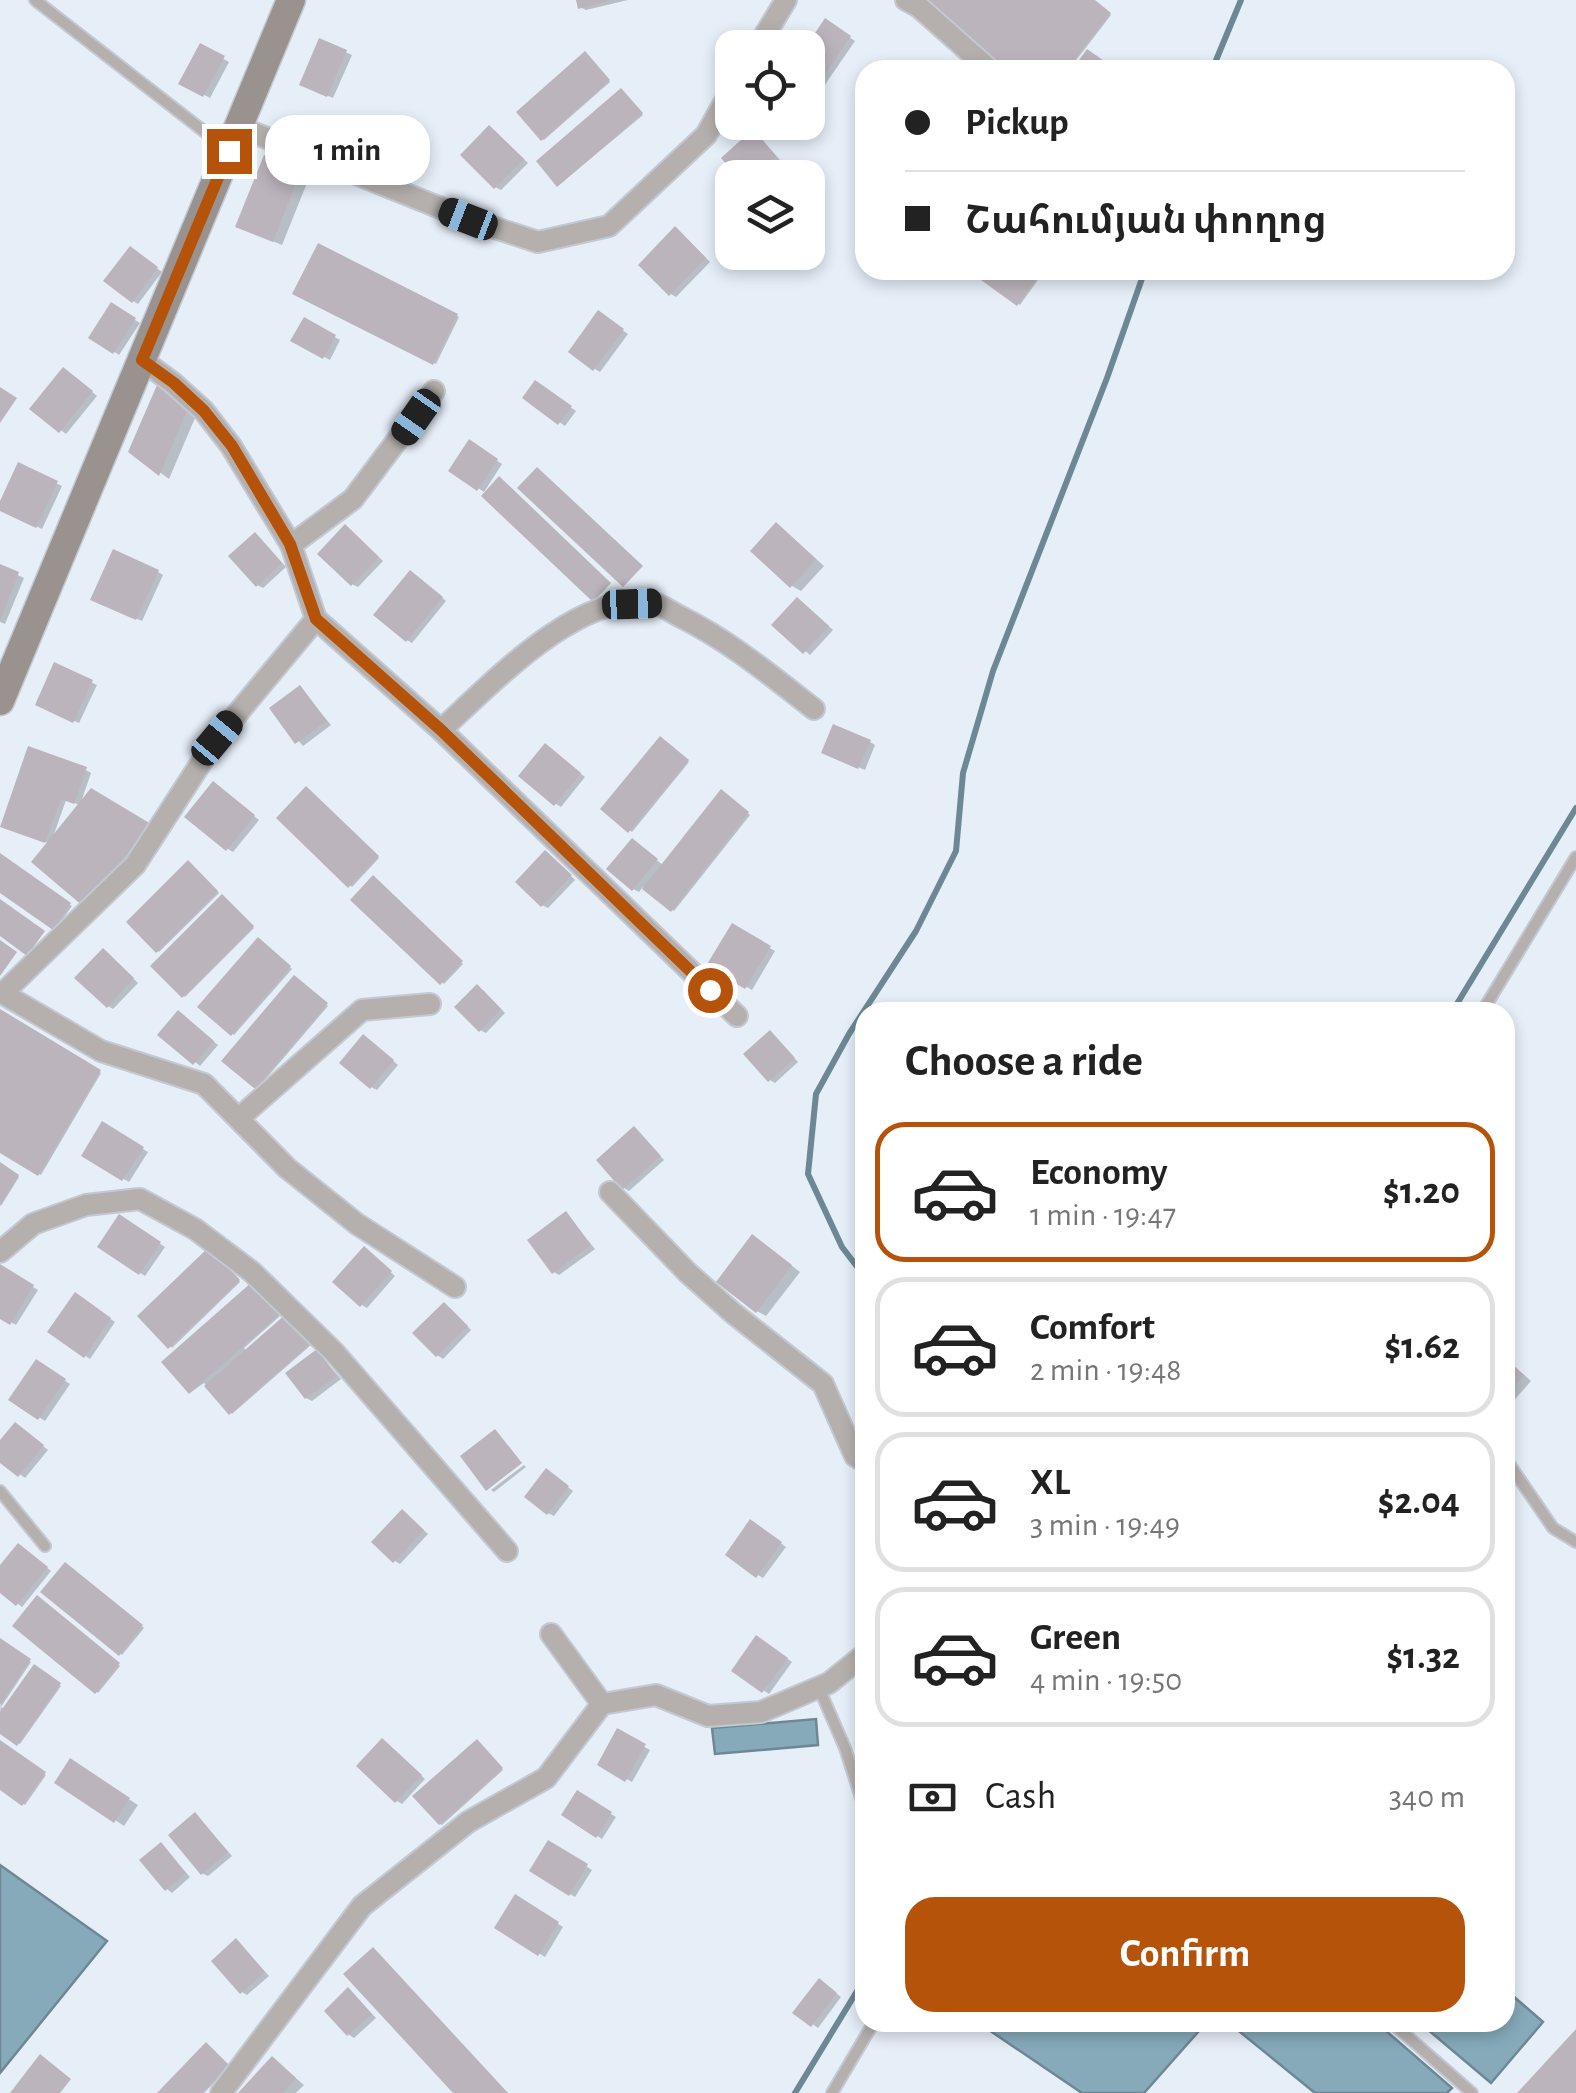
<!DOCTYPE html>
<meta charset="utf-8">
<style>
body{margin:0;font-family:"Alegreya Sans","Noto Sans Armenian",sans-serif;background:#f6f6f6;color:#222;height:100vh;display:flex;flex-direction:column;font-size:38px;white-space:nowrap}
*{box-sizing:border-box;margin:0}
p{font-size:32px;color:#767676}
.icon{flex:none;width:55px;height:55px;fill:none;stroke:currentColor;stroke-width:2;stroke-linecap:round;stroke-linejoin:round}
.map{position:relative;flex:1;overflow:hidden}
.side{position:absolute;left:855px;top:1002px;width:660px;height:1030px;display:flex;flex-direction:column;background:#fff;border-radius:30px;box-shadow:0 5px 15px #0003}
.side>*{flex:none}
.banner{position:absolute;left:855px;top:60px;width:660px;height:220px;border-radius:30px;box-shadow:0 5px 15px #0003;display:grid;align-content:center;height:220px;padding:0 50px;background:#fff}
.tools{position:absolute;left:715px;top:30px;display:grid;gap:20px}
.tools a{display:grid;place-items:center;width:110px;height:110px;border-radius:20px;background:#fff;box-shadow:0 5px 15px #0003;font-size:50px}
.end{position:absolute;width:45px;height:45px;margin:-22px;border:12px solid #b45309;background:#fff;box-shadow:0 0 0 5px #fff}
.from{border-radius:50%}
.bubble{position:absolute;height:70px;border-radius:30px;background:#fff;box-shadow:0 5px 15px #0003;font-size:32px;font-weight:700;line-height:70px;text-align:center}
.car{position:absolute;width:30px;height:60px;margin:-30px -15px;border-radius:12px;box-shadow:0 0 8px 2px #0007;background:linear-gradient(#222 24%,#8ab4d8 0 40%,#222 0 76%,#8ab4d8 0 86%,#222 0)}
.banner b{display:flex;align-items:center;gap:35px;height:95px;font-size:38px}
.banner b+b{border-top:2px solid #e0e0e0}
.banner i{width:25px;height:25px;background:#222}
ul{padding:0;list-style:none}
li{display:flex;align-items:center;gap:30px;height:140px;margin:0 20px 15px;padding:0 30px;border:5px solid #e0e0e0;border-radius:30px}
li div{flex:1}
li b{display:block;font-size:38px}
li em{font-style:normal;font-weight:700}
li.current{border-color:#b45309}
li>.icon{width:90px;height:90px;stroke-width:1.5}
h2{padding:0 50px;font-size:45px;line-height:120px}
.pay{display:flex;align-items:center;gap:25px;height:110px;padding:0 50px;font-size:38px}
.pay p{margin-inline-start:auto}
.cta{display:flex;gap:20px;margin-top:auto;padding:20px 50px}
.cta a{flex:1;height:115px;border-radius:30px;background:#b45309;color:#fff;font-size:40px;font-weight:700;line-height:115px;text-align:center}
.map>svg:first-child{display:block}
.water{fill:#86aaba;stroke:#6d8894;stroke-width:2.5}
.shadow{fill:#0003;fill-rule:evenodd}
.lines{fill:none;stroke-linecap:round;stroke-linejoin:round}
.stream{stroke:#6d8894;stroke-width:6}
.building{fill:#bcb4bc}
.lane-casing{stroke:#c2c9d2;stroke-width:14}
.street-casing{stroke:#c2c9d2;stroke-width:24}
.secondary-casing{stroke:#c2c9d2;stroke-width:31}
.lane{stroke:#b5b0ad;stroke-width:10}
.street{stroke:#b5b0ad;stroke-width:20}
.secondary{stroke:#99928e;stroke-width:28}
.route{stroke:#b45309;stroke-width:12}
</style>
<div class="map">
<svg width="1576" height="2093" viewBox="0 0 1576 2093">
<rect width="100%" height="100%" fill="#e6eef8"/>
<g class="water">
<path d="M816,1719L818,1745L715,1754L712,1728Z"/>
<path d="M0,1865L107,1941L0,2073Z"/>
<path d="M1505,1989L1543,2022L1491,2083L1420,2023L1505,2022Z"/>
<path d="M994,2023V2022L1206,2023L1144,2093H1082L989,2030Z"/>
<path d="M1229,2023H1377L1452,2088L1447,2093H1315Z"/>
</g>
<g class="shadow">
<path d="M578,0H628L586,10L580,7Z"/>
<path d="M1092,0L1111,15L1084,50L1113,70H1075L1087,53L1084,50L1068,70H1010Z"/>
<path d="M826,22L855,41L822,89L808,80V48Z"/>
<path d="M320,41L352,55L333,98L307,87Z"/>
<path d="M201,46L229,62L210,98L182,83Z"/>
<path d="M587,55L610,82L544,140L542,139Z"/>
<path d="M623,92L643,115L559,185Z"/>
<path d="M495,131L528,163L501,190L495,187Z"/>
<path d="M759,136L780,160L759,178H741Z"/>
<path d="M266,159L309,178L282,245L248,231Z"/>
<path d="M681,233L710,262L676,297L671,294Z"/>
<path d="M319,246L459,317L436,364L296,293Z"/>
<path d="M136,252L162,272L138,304L133,301Z"/>
<path d="M971,270H1045L1020,305Z"/>
<path d="M112,306L140,323L119,355L92,337Z"/>
<path d="M604,317L628,334L600,372L595,369Z"/>
<path d="M305,320L340,340L330,360L294,340Z"/>
<path d="M69,373L97,396L66,434L33,409Z"/>
<path d="M541,386L576,411L565,426L525,398Z"/>
<path d="M166,394L195,418L169,479L131,451Z"/>
<path d="M470,443L502,464L484,492L451,470Z"/>
<path d="M19,466L62,486L42,529L0,509Z"/>
<path d="M351,531L383,561L358,587L352,584Z"/>
<path d="M785,531L824,566L801,591L792,586Z"/>
<path d="M260,538L286,567L263,588L257,585Z"/>
<path d="M0,567L24,578L5,624L0,622Z"/>
<path d="M158,572L163,575L142,621L99,602Z"/>
<path d="M416,576L446,601L412,643L407,640Z"/>
<path d="M803,603L833,630L810,655L775,625Z"/>
<path d="M55,665L97,685L79,723L43,707Z"/>
<path d="M300,688L331,725L303,746L272,709Z"/>
<path d="M660,739L689,762L632,832L603,808Z"/>
<path d="M870,742L875,745L865,770L830,755Z"/>
<path d="M551,750L585,777L561,807L556,804Z"/>
<path d="M86,770L91,773L80,805L151,827L87,906L49,843L8,829ZM66,800L80,805L53,837Z"/>
<path d="M219,787L259,820L233,852L228,849Z"/>
<path d="M307,789L379,858L352,887L279,818Z"/>
<path d="M722,793L750,815L674,911L643,887L639,892L633,889L637,844L664,866Z"/>
<path d="M0,855L72,906L56,929L0,890Z"/>
<path d="M551,856L575,880L548,908L542,905Z"/>
<path d="M191,865L219,893L159,952L157,951Z"/>
<path d="M373,879L463,964L444,984L354,900Z"/>
<path d="M223,897L254,928L185,997L154,966Z"/>
<path d="M732,926L775,951L752,990L709,965Z"/>
<path d="M258,940L292,969L234,1035L201,1006Z"/>
<path d="M108,954L138,983L113,1009L108,1006Z"/>
<path d="M294,978L328,1006L258,1088L225,1060Z"/>
<path d="M483,990L505,1013L486,1033L480,1030Z"/>
<path d="M0,1012L101,1073L41,1175L0,1150Z"/>
<path d="M183,1016L218,1045L200,1066L161,1034Z"/>
<path d="M775,1037L798,1062L775,1083L770,1080Z"/>
<path d="M369,1040L398,1065L377,1090L371,1087Z"/>
<path d="M103,1125L148,1152L129,1182L84,1155Z"/>
<path d="M634,1129L664,1160L629,1191L624,1188Z"/>
<path d="M0,1165L19,1177L1,1206L0,1205Z"/>
<path d="M566,1214L595,1249L559,1275L554,1272Z"/>
<path d="M120,1217L165,1247L145,1276L101,1247Z"/>
<path d="M762,1243L800,1272L766,1316L757,1311Z"/>
<path d="M211,1251L240,1282L172,1348L140,1316Z"/>
<path d="M369,1253L395,1276L367,1308L362,1305Z"/>
<path d="M1,1268L38,1290L16,1325L0,1316Z"/>
<path d="M254,1286L280,1316L244,1348L247,1351L288,1318L311,1345L232,1414L204,1383L191,1392Z"/>
<path d="M75,1295L115,1322L90,1359L50,1332Z"/>
<path d="M450,1308L471,1330L443,1359L437,1355Z"/>
<path d="M317,1352L341,1379L312,1401L306,1398Z"/>
<path d="M1505,1358L1531,1381L1509,1406L1505,1404Z"/>
<path d="M36,1362L70,1384L45,1421L12,1400Z"/>
<path d="M21,1428L48,1450L25,1478L0,1460V1444Z"/>
<path d="M524,1465L526,1467L494,1492L491,1490Z"/>
<path d="M552,1475L573,1491L554,1516L548,1513Z"/>
<path d="M408,1516L428,1534L400,1564L395,1561Z"/>
<path d="M756,1525L786,1547L763,1578L758,1575Z"/>
<path d="M24,1549L51,1571L22,1607L0,1589V1569Z"/>
<path d="M65,1565L144,1628L122,1655L43,1592Z"/>
<path d="M38,1598L120,1666L98,1693L15,1626Z"/>
<path d="M762,1641L792,1662L769,1694L734,1670Z"/>
<path d="M2,1642L31,1662L1,1707L5,1710L35,1667L61,1686L20,1744L0,1730Z"/>
<path d="M618,1732L650,1750L632,1782L600,1764Z"/>
<path d="M0,1743L46,1775L25,1805L0,1787Z"/>
<path d="M479,1743L503,1770L442,1825L440,1824Z"/>
<path d="M388,1744L425,1779L402,1804L397,1801Z"/>
<path d="M71,1762L138,1805L124,1826L115,1820Z"/>
<path d="M578,1794L616,1817L602,1839L565,1815Z"/>
<path d="M196,1815L232,1856L208,1876L202,1873Z"/>
<path d="M549,1843L592,1870L575,1897L532,1871Z"/>
<path d="M161,1845L190,1877L172,1893L167,1889Z"/>
<path d="M516,1897L563,1927L545,1957L497,1927Z"/>
<path d="M237,1941L269,1976L247,1995L242,1992Z"/>
<path d="M825,1985L841,1997L818,2028L796,2012Z"/>
<path d="M349,1990L376,2018L354,2038L348,2034Z"/>
<path d="M206,2045L229,2067L204,2093H160Z"/>
<path d="M273,2059L304,2085L296,2093H241Z"/>
</g>
<g class="lines">
<g class="stream">
<path d="M1212,70L1241,0"/>
<path d="M1452,1012L1576,808"/>
<path d="M865,1277L842,1247L808,1174L816,1094L849,1034L916,931L956,851L963,773L993,671L1107,378L1145,270"/>
<path d="M795,2093L865,1978"/>
</g>
</g>
<g class="building">
<path d="M576,0H608V1L578,9Z"/>
<path d="M917,0H1095L1111,13L1066,70H1006Z"/>
<path d="M825,18L851,36L815,89L808,83V48H805Z"/>
<path d="M319,38L347,50L327,97L299,85Z"/>
<path d="M200,43L225,56L203,97L178,84Z"/>
<path d="M1087,49L1117,70H1072Z"/>
<path d="M585,51L610,80L541,141L516,112Z"/>
<path d="M621,88L643,113L557,187L536,161Z"/>
<path d="M489,125L524,159L494,189L460,155Z"/>
<path d="M753,129L776,156L751,178H738L721,158Z"/>
<path d="M264,155L301,170L273,242L235,227Z"/>
<path d="M675,226L706,258L669,296L638,265Z"/>
<path d="M318,243L458,314L433,365L292,294Z"/>
<path d="M130,246L158,267L132,303L103,281Z"/>
<path d="M967,270H1043L1017,306Z"/>
<path d="M111,302L136,318L113,354L88,338Z"/>
<path d="M598,310L624,329L593,371L568,352Z"/>
<path d="M304,317L336,335L323,359L290,341Z"/>
<path d="M63,367L93,391L59,433L29,409Z"/>
<path d="M535,380L572,406L558,425L522,398Z"/>
<path d="M157,385L187,411L159,476L128,452Z"/>
<path d="M0,387L17,398L0,423Z"/>
<path d="M469,439L498,459L477,491L448,471Z"/>
<path d="M18,462L58,481L36,528L0,511V501Z"/>
<path d="M537,467L643,566L623,587L517,488Z"/>
<path d="M499,476L611,583L593,602L481,496Z"/>
<path d="M776,522L816,559L790,588L750,551Z"/>
<path d="M345,524L379,557L351,586L317,554Z"/>
<path d="M255,532L282,563L256,587L228,556Z"/>
<path d="M113,549L159,570L136,620L90,600Z"/>
<path d="M0,564L19,572L0,621Z"/>
<path d="M410,570L443,597L406,642L373,615Z"/>
<path d="M797,597L829,626L803,654L771,625Z"/>
<path d="M54,662L93,680L73,723L35,705Z"/>
<path d="M300,685L327,721L295,744L269,708Z"/>
<path d="M833,724L871,740L858,769L821,753Z"/>
<path d="M660,736L689,760L628,833L600,809Z"/>
<path d="M545,743L581,773L554,806L518,776Z"/>
<path d="M28,746L87,767L74,804L61,799L45,843L0,827Z"/>
<path d="M213,781L255,815L226,851L184,817Z"/>
<path d="M306,786L379,856L348,888L276,818Z"/>
<path d="M91,788L151,824L84,907L31,862Z"/>
<path d="M721,789L749,812L671,912L642,889Z"/>
<path d="M632,838L658,859L632,891L606,869Z"/>
<path d="M545,850L572,875L541,907L515,882Z"/>
<path d="M0,853L71,903L53,930L0,893Z"/>
<path d="M188,860L218,891L156,953L126,922Z"/>
<path d="M373,875L463,961L440,985L350,900Z"/>
<path d="M222,894L254,926L182,998L150,966Z"/>
<path d="M0,899L45,931L27,956L0,936Z"/>
<path d="M732,923L771,946L745,989L706,966Z"/>
<path d="M258,937L291,966L231,1036L197,1007Z"/>
<path d="M0,940L17,952L0,976Z"/>
<path d="M103,948L134,978L107,1008L74,978Z"/>
<path d="M294,975L328,1003L255,1089L221,1061Z"/>
<path d="M477,984L501,1009L479,1032L454,1007Z"/>
<path d="M0,1009L101,1070L38,1176L0,1153Z"/>
<path d="M178,1010L214,1041L193,1065L157,1035Z"/>
<path d="M770,1030L795,1058L768,1082L743,1054Z"/>
<path d="M363,1034L394,1060L370,1089L339,1063Z"/>
<path d="M102,1121L144,1147L122,1181L81,1156Z"/>
<path d="M634,1126L661,1156L622,1190L596,1160Z"/>
<path d="M0,1162L19,1175L0,1205Z"/>
<path d="M566,1211L591,1245L552,1274L527,1240Z"/>
<path d="M119,1214L161,1242L139,1275L97,1247Z"/>
<path d="M752,1234L792,1265L756,1313L716,1282Z"/>
<path d="M364,1246L392,1271L360,1307L332,1282Z"/>
<path d="M209,1247L240,1280L168,1349L137,1316Z"/>
<path d="M0,1264L34,1285L10,1325L0,1319Z"/>
<path d="M252,1282L280,1314L189,1394L161,1362Z"/>
<path d="M75,1292L111,1318L84,1358L47,1332Z"/>
<path d="M444,1302L468,1326L436,1357L412,1333Z"/>
<path d="M286,1314L311,1343L229,1415L204,1386Z"/>
<path d="M317,1349L337,1376L305,1399L285,1373Z"/>
<path d="M1505,1358L1524,1375L1505,1396Z"/>
<path d="M36,1359L66,1379L38,1420L8,1400Z"/>
<path d="M15,1422L44,1445L18,1477L0,1463V1440Z"/>
<path d="M495,1429L522,1463L486,1491L460,1456Z"/>
<path d="M546,1468L569,1486L547,1515L524,1497Z"/>
<path d="M402,1509L424,1530L393,1563L371,1542Z"/>
<path d="M750,1519L782,1542L756,1578L725,1555Z"/>
<path d="M18,1543L48,1567L16,1606L0,1593V1565Z"/>
<path d="M65,1562L143,1625L119,1656L40,1592Z"/>
<path d="M37,1595L120,1663L95,1694L12,1626Z"/>
<path d="M756,1635L788,1658L762,1693L731,1671Z"/>
<path d="M0,1638L31,1659L0,1705Z"/>
<path d="M34,1664L61,1683L17,1746L0,1734V1712Z"/>
<path d="M617,1728L646,1744L625,1782L597,1765Z"/>
<path d="M382,1738L422,1775L395,1803L356,1766Z"/>
<path d="M477,1739L503,1768L439,1825L412,1796Z"/>
<path d="M0,1740L46,1772L22,1806L0,1790Z"/>
<path d="M70,1758L130,1798L114,1823L54,1783Z"/>
<path d="M577,1790L612,1812L596,1838L561,1815Z"/>
<path d="M195,1812L228,1852L201,1875L168,1835Z"/>
<path d="M548,1840L588,1864L569,1896L529,1871Z"/>
<path d="M161,1842L186,1873L165,1891L139,1860Z"/>
<path d="M515,1894L559,1922L538,1956L494,1928Z"/>
<path d="M236,1938L265,1972L240,1994L211,1961Z"/>
<path d="M373,1947L508,2093H453L343,1974Z"/>
<path d="M819,1978L837,1993L811,2027L792,2013Z"/>
<path d="M348,1987L372,2014L347,2036L324,2011Z"/>
<path d="M1576,2029V2093H1517Z"/>
<path d="M206,2042L229,2065L202,2093H157Z"/>
<path d="M40,2054L71,2079L60,2093H10Z"/>
<path d="M272,2056L296,2078L283,2093H238Z"/>
</g>
<g class="lines">
<g class="lane-casing">
<g id="lane">
<path d="M35,0L228,150"/>
<path d="M1482,1012L1576,857"/>
<path d="M1505,1458L1553,1528L1576,1542"/>
<path d="M0,1491L45,1546"/>
<path d="M819,1688L845,1748L865,1810"/>
<path d="M1391,2022L1472,2093"/>
<path d="M832,2093L874,2022"/>
</g>
</g>
<g class="street-casing">
<g id="street">
<path d="M906,0L919,7L990,70"/>
<path d="M757,48L786,0"/>
<path d="M239,127L468,219L538,242L609,226L706,135L732,89"/>
<path d="M142,360L173,383L204,411L231,446L291,545L316,619L441,730L737,1016"/>
<path d="M291,545L353,499L434,391"/>
<path d="M441,730C490,685 581,588 653,603C662,605 673,613 681,617C731,642 770,675 814,709"/>
<path d="M0,992L101,1051L204,1084L287,1168L357,1224L455,1287"/>
<path d="M3,993L135,865L217,738L316,619"/>
<path d="M239,1118L362,1010L430,1004"/>
<path d="M610,1192L687,1272L733,1313L823,1384L855,1456L865,1462"/>
<path d="M0,1252L33,1224L86,1205L140,1199L195,1229L252,1272L334,1352L507,1551"/>
<path d="M551,1634L602,1704"/>
<path d="M221,2093L362,1906L468,1822L546,1778L602,1704L656,1695L708,1716L761,1712L829,1683L865,1654"/>
</g>
</g>
<g class="secondary-casing">
<path id="secondary" d="M0,701L291,0"/>
</g>
<use href="#lane" class="lane"/>
<use href="#street" class="street"/>
<use href="#secondary" class="secondary"/>
</g>
<g class="lines">
<path class="route" d="M229,151L142,360L174,383L204,411L232,446L290,544L316,619L441,730L710,990"/>
</g>
</svg>
<div class="tools">
<a><svg class="icon" aria-label="locate" viewBox="0 0 24 24"><circle cx="12" cy="12" r="6"/><path d="M12 2v4M12 18v4M2 12h4M18 12h4"/></svg></a>
<a><svg class="icon" aria-label="layers" viewBox="0 0 24 24"><path d="M12 4l9 5-9 5-9-5zM3 14l9 5 9-5"/></svg></a>
</div>
<i class="end from" style="left:710px;top:990px"></i>
<i class="end" style="left:229px;top:151px"></i>
<div class="bubble" style="left:265px;top:115px;width:165px">1 min</div>
<i class="car" style="left:468px;top:219px;rotate:291deg"></i>
<i class="car" style="left:416px;top:417px;rotate:215deg"></i>
<i class="car" style="left:632px;top:604px;rotate:88deg"></i>
<i class="car" style="left:217px;top:738px;rotate:40deg"></i>
<div class="banner">
<b><i class="from"></i>Pickup</b>
<b><i></i>Շահումյան փողոց</b>
</div>
<section class="side">
<h2>Choose a ride</h2>
<ul>
<li class="current"><svg class="icon" aria-label="car" viewBox="0 0 24 24"><path d="M5 17H2v-5l4-1 3-4h7l3 4 3 1v5h-3M9 17h6M6 11h13"/><circle cx="7" cy="17" r="2"/><circle cx="17" cy="17" r="2"/></svg><div><b>Economy</b><p>1 min · 19:47</p></div><em>$1.20</em></li>
<li><svg class="icon" aria-label="car" viewBox="0 0 24 24"><path d="M5 17H2v-5l4-1 3-4h7l3 4 3 1v5h-3M9 17h6M6 11h13"/><circle cx="7" cy="17" r="2"/><circle cx="17" cy="17" r="2"/></svg><div><b>Comfort</b><p>2 min · 19:48</p></div><em>$1.62</em></li>
<li><svg class="icon" aria-label="car" viewBox="0 0 24 24"><path d="M5 17H2v-5l4-1 3-4h7l3 4 3 1v5h-3M9 17h6M6 11h13"/><circle cx="7" cy="17" r="2"/><circle cx="17" cy="17" r="2"/></svg><div><b>XL</b><p>3 min · 19:49</p></div><em>$2.04</em></li>
<li><svg class="icon" aria-label="car" viewBox="0 0 24 24"><path d="M5 17H2v-5l4-1 3-4h7l3 4 3 1v5h-3M9 17h6M6 11h13"/><circle cx="7" cy="17" r="2"/><circle cx="17" cy="17" r="2"/></svg><div><b>Green</b><p>4 min · 19:50</p></div><em>$1.32</em></li>
</ul>
<div class="pay"><svg class="icon" aria-label="cash" viewBox="0 0 24 24"><path d="M3 7h18v10H3z"/><circle cx="12" cy="12" r="2"/></svg>Cash<p>340 m</p></div>
<div class="cta"><a>Confirm</a></div>
</section>
</div>
